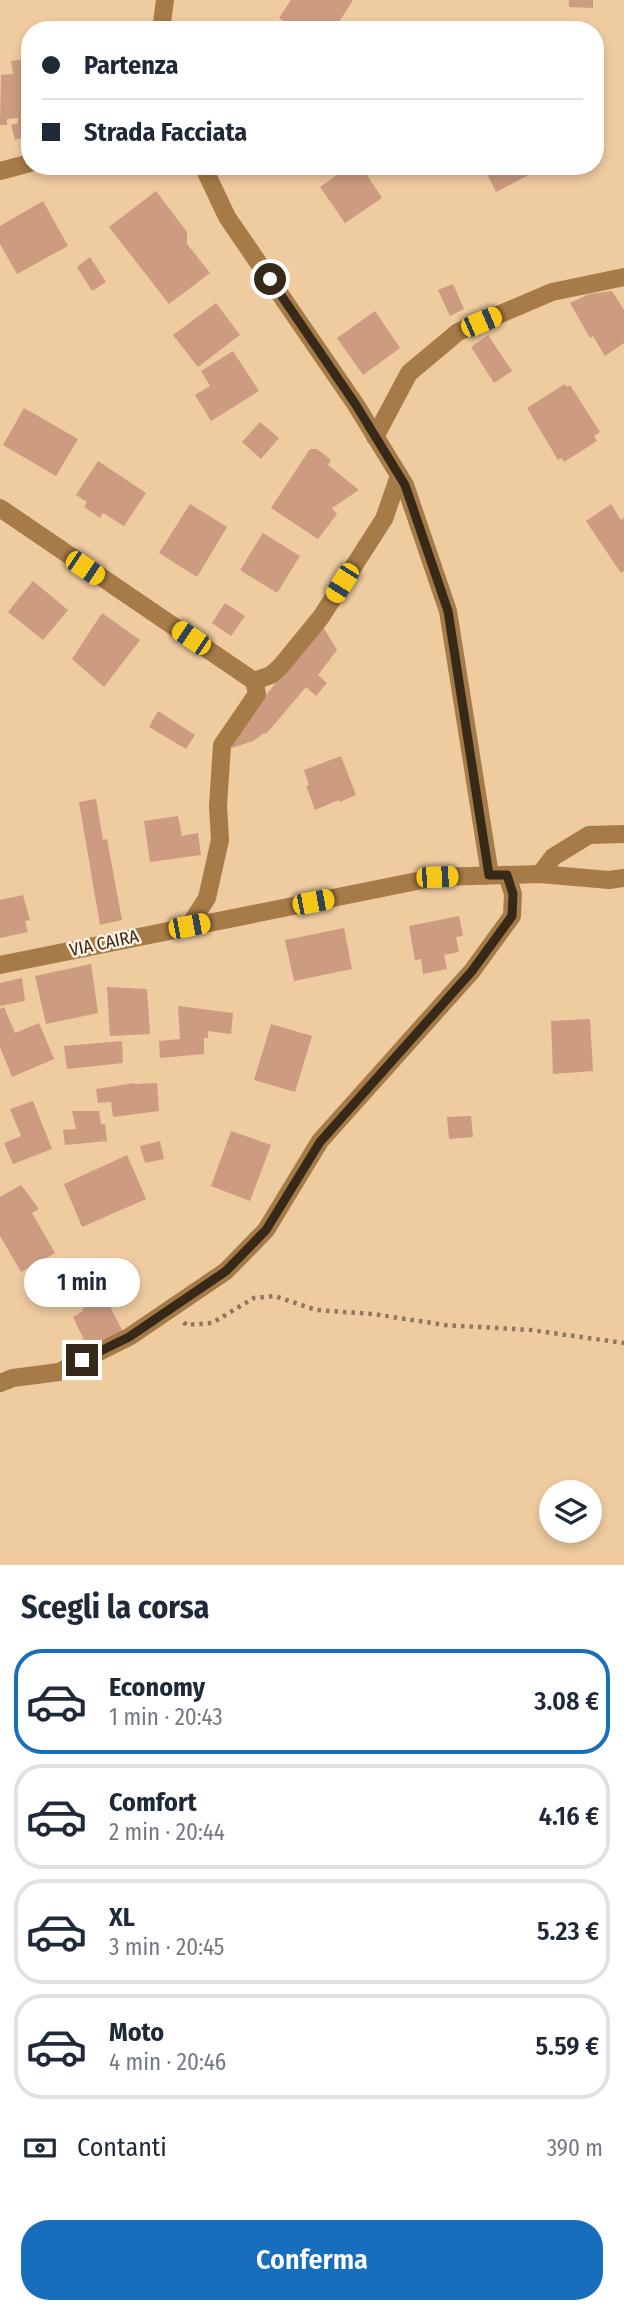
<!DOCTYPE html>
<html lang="it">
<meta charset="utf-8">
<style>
body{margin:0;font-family:"Fira Sans Condensed",sans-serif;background:#f6f6f7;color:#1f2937;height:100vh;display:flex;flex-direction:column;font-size:26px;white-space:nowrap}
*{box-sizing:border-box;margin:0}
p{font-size:23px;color:#747a83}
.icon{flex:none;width:38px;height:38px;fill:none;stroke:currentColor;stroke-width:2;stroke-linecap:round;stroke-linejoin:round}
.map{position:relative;height:1565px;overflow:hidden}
.drawer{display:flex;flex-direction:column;background:#fff;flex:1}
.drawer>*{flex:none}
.banner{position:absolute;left:21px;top:21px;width:583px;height:154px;border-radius:28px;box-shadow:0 4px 10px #0003;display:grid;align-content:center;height:154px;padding:0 21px;background:#fff}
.buttons{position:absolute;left:539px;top:1480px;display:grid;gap:14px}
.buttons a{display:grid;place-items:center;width:63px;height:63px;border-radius:50%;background:#fff;box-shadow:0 4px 10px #0003;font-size:35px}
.end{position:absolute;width:32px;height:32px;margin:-16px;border:9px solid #372918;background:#fff;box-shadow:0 0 0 4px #fff}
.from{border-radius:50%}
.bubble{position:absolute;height:49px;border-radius:24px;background:#fff;box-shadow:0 4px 10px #0003;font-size:23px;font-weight:600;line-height:49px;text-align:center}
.car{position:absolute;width:21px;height:42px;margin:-21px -10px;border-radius:9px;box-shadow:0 0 5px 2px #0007;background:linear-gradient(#f5c518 24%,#345 0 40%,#f5c518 0 76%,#345 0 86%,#f5c518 0)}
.banner b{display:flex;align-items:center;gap:24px;height:66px;font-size:26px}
.banner b+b{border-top:2px solid #e0e1e3}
.banner i{width:18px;height:18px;background:#1f2937}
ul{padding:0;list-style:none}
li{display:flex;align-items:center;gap:21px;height:105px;margin:0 14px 10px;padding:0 7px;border:4px solid #e0e1e3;border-radius:28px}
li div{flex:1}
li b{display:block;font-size:26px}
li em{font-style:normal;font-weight:600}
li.active{border-color:#176ebc}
li>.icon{width:63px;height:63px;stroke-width:1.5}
h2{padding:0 21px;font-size:32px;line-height:84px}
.pay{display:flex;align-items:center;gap:18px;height:77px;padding:0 21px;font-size:26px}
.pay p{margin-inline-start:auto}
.primary-button{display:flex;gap:14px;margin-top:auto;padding:14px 21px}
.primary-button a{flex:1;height:80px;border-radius:28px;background:#176ebc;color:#fff;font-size:28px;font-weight:600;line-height:80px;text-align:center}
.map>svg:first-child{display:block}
.building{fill:#cc9b80}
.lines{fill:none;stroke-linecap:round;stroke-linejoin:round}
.path{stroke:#90775a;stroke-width:4.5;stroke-dasharray:3.5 5;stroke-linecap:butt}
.minor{stroke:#a67b47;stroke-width:18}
.route{stroke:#372918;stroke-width:9}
.labels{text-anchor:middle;stroke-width:5;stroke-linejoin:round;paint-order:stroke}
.street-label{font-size:18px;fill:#372918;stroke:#fff0df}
</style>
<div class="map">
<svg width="624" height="1565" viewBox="0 0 624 1565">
<rect width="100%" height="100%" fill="#efcba0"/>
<g class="building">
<path d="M291,0H353L334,30H298L279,18Z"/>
<path d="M569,0H593V8L569,7Z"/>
<path d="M30,59V135L15,140L11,125L18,123V118L7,119V125H0L1,75L13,74L11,61Z"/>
<path d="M350,166H361L382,198L345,223L320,187Z"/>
<path d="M483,166H530L533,173L496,192Z"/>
<path d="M156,191L187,232V244L210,273L169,304L109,227Z"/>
<path d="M43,201L68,246L17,274L0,244V226Z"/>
<path d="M90,257L106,282L92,291L77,267Z"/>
<path d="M453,284L464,309L450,316L438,290Z"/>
<path d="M612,291L624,310V343L605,356L593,336L590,338L570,303L589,294Z"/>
<path d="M216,303L240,335L198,367L173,335Z"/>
<path d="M375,311L400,348L363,375L337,338Z"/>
<path d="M488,335L512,371L494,383L471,347Z"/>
<path d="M233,351L259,391L211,421L195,395L210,386L201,371Z"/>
<path d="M565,384L567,387L570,385L600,432L594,436L597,441L564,462L562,458L558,460L527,408Z"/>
<path d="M24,408L78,439L56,476L3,445Z"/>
<path d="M260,422L279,438L261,459L242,442Z"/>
<path d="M310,449H317L331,460L328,465L359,490L332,508L337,514L318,539L271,508Z"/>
<path d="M98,461L146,493L124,526L103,513L100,518L84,507L87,502L76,495Z"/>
<path d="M190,504L227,527L197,577L159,553Z"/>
<path d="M611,504L621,520L624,518V571L621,573L586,521Z"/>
<path d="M263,533L300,556L277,593L240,570Z"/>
<path d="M33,581L68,610L43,640L8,612Z"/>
<path d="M225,603L245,616L231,636L212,623Z"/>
<path d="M102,613L140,640L104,687L72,659Z"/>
<path d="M322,625L337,650L318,675L327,683L316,696L306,687L266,734L264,733L253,741L232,748L231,745L247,719Z"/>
<path d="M158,711L195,735L186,749L149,727Z"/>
<path d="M341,756L356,795L340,802L339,800L315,810L306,786L309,785L304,770Z"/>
<path d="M96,799L103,840L107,839L122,920L100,925L79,802Z"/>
<path d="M178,816L182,836L198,833L201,855L150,862L144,821Z"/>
<path d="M23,895L30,920L25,921L28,932L0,938V900Z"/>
<path d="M459,916L463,936L456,937L459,952L444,955L447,969L423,974L421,959L415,960L409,926Z"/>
<path d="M344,928L352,969L294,981L285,940Z"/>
<path d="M91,964L98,1013L46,1024L35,976Z"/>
<path d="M22,978L25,1001L0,1006V983Z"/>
<path d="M107,987L147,989L150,1034L110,1036Z"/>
<path d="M178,1006L233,1013L231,1034L208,1031V1038H204V1054L160,1058L159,1041L180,1039Z"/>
<path d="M4,1007L15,1033L39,1023L54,1059L12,1077L0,1047V1009Z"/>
<path d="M590,1019L593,1071L553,1074L551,1021Z"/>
<path d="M271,1024L312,1036L295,1092L254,1080Z"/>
<path d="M122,1041L123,1063L67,1069L64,1046Z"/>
<path d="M135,1083V1084L157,1083L159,1111L113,1117L111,1102L98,1103L96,1089Z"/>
<path d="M33,1101L52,1149L13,1164L4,1143L21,1136L10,1109Z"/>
<path d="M72,1111H99L101,1124H105L107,1141L65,1145L63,1130L76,1129Z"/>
<path d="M471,1116L473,1137L449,1139L447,1117Z"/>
<path d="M231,1131L271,1145L250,1201L211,1186Z"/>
<path d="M160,1141L164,1159L145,1163L140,1146Z"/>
<path d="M127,1155L146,1199L82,1227L64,1184Z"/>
<path d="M21,1185L39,1209L32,1213L55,1253L21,1272L0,1236V1197Z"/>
<path d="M105,1297L123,1332L89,1350L73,1317L83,1311L82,1309Z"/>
</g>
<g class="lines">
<path class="path" d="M184,1322L186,1325L212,1323L254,1298L275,1296L316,1310L373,1314L445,1325L531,1330L624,1343"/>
<g class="minor">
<path d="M161,30L165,0"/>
<path d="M203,166L227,217L356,405L405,485L448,611L490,875"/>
<path d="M0,171L30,163"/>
<path d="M375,437L409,373L458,332L552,292L624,277"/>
<path d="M0,508L254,681L257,694L222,745L218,806L220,840L207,898L189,926"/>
<path d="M254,681L271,675L281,666L321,617L384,519L399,476"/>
<path d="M540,874L553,857L589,835L624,834"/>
<path d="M0,965L437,877L540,874L609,880L624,878"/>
<path d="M0,1383L13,1378L59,1372L129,1337L226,1271L266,1230L320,1141L472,971L512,916L513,894L507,875"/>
</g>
</g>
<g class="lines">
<path class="route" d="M82,1360L129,1337L226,1271L266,1230L320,1142L472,971L512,916L513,894L507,875H489L448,611L405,485L356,405L270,279"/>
</g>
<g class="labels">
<g class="street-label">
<text transform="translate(104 943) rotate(-12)" y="6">VIA CAIRA</text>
</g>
</g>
</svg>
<div class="buttons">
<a><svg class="icon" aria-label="layers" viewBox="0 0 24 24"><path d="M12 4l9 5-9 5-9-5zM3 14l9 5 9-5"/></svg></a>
</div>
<i class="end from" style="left:270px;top:279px"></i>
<i class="end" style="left:82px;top:1360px"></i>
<div class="bubble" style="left:24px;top:1258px;width:116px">1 min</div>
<i class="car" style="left:481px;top:322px;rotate:67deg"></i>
<i class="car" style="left:85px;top:568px;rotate:124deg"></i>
<i class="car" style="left:342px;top:583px;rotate:212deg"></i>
<i class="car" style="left:191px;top:638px;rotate:304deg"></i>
<i class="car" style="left:437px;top:877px;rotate:88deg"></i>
<i class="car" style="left:313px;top:902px;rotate:79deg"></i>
<i class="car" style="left:189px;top:926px;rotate:79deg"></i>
<div class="banner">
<b><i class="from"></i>Partenza</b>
<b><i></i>Strada Facciata</b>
</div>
</div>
<section class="drawer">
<h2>Scegli la corsa</h2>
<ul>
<li class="active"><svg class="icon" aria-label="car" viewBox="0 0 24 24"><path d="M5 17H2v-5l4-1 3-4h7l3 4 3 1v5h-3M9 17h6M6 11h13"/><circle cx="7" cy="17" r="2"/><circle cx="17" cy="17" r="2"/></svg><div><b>Economy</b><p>1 min · 20:43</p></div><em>3.08 €</em></li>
<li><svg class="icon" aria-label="car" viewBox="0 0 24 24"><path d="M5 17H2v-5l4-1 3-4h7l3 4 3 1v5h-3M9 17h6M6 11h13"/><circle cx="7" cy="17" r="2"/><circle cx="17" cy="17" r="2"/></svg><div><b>Comfort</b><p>2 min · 20:44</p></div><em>4.16 €</em></li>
<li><svg class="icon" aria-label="car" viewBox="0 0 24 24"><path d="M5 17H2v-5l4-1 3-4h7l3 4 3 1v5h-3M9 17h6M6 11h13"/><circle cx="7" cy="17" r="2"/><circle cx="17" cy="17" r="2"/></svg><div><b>XL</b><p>3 min · 20:45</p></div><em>5.23 €</em></li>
<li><svg class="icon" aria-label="car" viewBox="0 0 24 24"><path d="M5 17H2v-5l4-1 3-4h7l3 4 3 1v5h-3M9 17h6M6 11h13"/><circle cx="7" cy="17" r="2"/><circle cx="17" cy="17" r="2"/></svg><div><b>Moto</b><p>4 min · 20:46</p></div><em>5.59 €</em></li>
</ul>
<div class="pay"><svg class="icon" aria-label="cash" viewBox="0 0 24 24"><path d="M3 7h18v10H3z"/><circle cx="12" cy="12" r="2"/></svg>Contanti<p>390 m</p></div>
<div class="primary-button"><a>Conferma</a></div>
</section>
